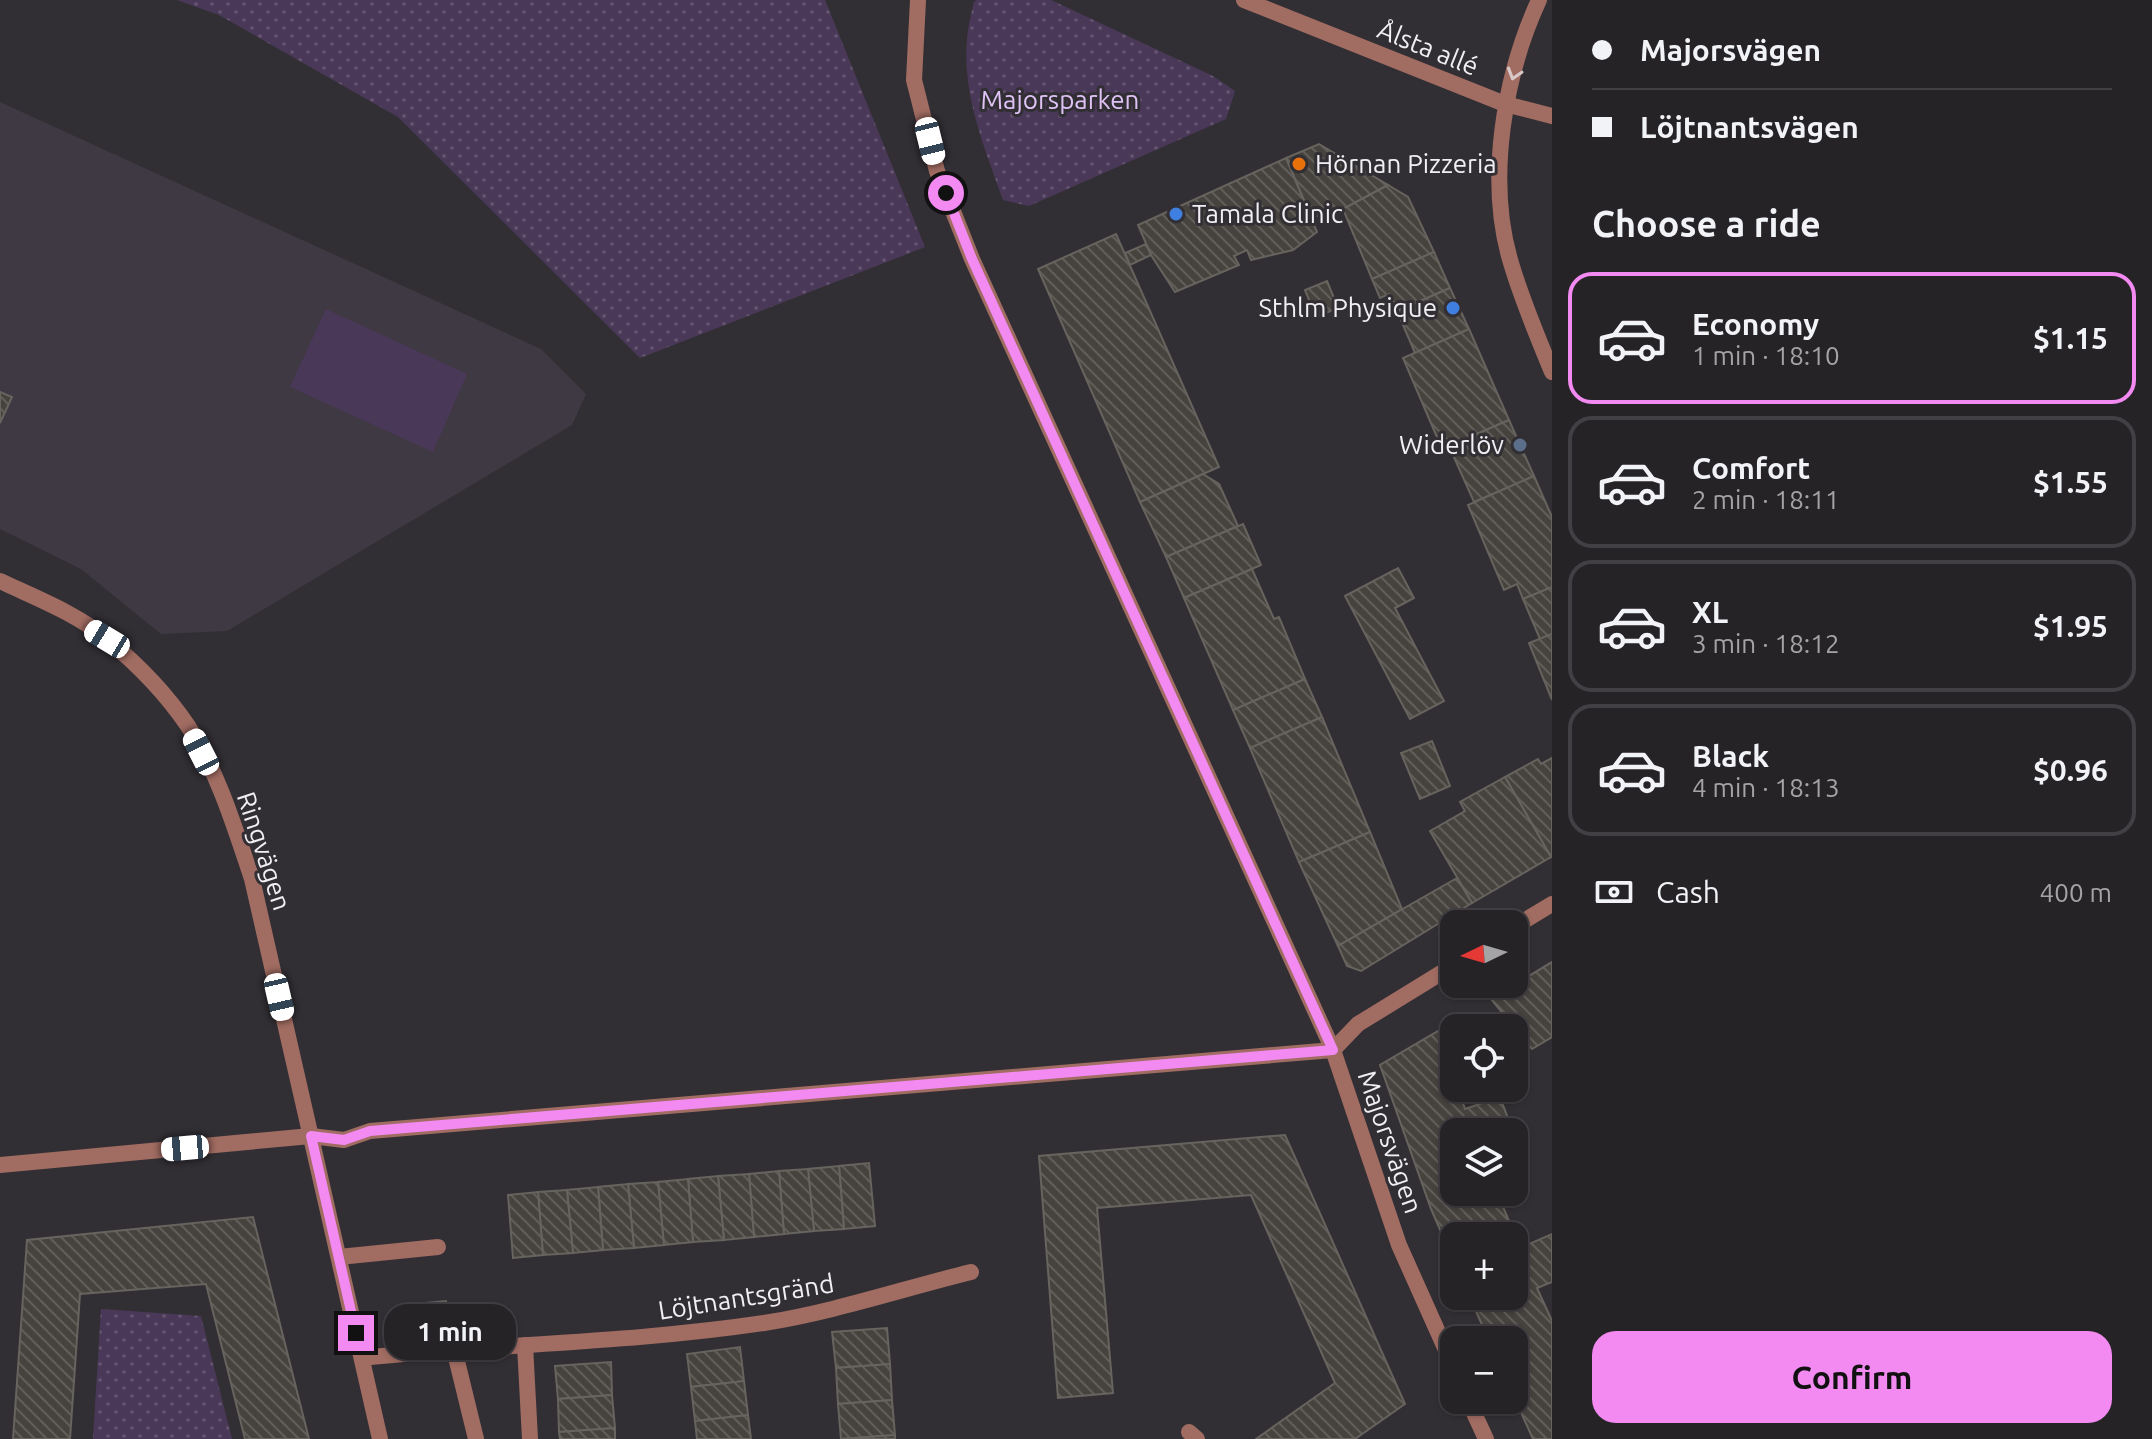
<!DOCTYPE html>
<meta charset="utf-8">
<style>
body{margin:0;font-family:Ubuntu,sans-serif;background:#322f33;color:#f1f3f6;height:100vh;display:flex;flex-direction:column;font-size:30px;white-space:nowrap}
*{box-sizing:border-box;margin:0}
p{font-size:26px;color:#a4a4a7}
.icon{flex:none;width:44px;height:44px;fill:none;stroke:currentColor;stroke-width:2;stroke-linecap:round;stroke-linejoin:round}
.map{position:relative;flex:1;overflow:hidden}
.panel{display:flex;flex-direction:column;background:#262327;width:600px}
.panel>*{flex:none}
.banner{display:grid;align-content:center;height:176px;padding:0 40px;background:#262327}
.needle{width:52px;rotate:265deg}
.tools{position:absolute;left:1440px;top:910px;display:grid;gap:16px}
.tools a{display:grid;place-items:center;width:88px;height:88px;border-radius:16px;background:#262327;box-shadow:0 2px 6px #0004,0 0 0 2px #424044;font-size:40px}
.end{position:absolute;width:36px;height:36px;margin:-18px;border:10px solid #f28af2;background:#111;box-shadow:0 0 0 4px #111}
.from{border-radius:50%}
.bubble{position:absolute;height:56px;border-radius:24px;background:#262327;box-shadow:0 2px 6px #0004,0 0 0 2px #424044;font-size:26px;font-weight:700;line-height:56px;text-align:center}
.car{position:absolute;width:24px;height:48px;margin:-24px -12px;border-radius:10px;box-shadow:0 0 6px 2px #0007;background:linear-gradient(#fff 24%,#345 0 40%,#fff 0 76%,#345 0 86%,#fff 0)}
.banner b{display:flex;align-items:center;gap:28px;height:76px;font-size:30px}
.banner b+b{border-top:2px solid #424044}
.banner i{width:20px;height:20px;background:#f1f3f6}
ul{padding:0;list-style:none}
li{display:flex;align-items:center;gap:24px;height:132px;margin:0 16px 12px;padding:0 24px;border:4px solid #424044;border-radius:24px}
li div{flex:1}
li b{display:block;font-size:30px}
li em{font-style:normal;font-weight:700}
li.on{border-color:#f28af2}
li>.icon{width:72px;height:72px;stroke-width:1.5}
h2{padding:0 40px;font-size:36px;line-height:96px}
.pay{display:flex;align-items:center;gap:20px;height:88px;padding:0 40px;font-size:30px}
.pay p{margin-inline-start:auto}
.action{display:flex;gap:16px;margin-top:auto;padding:16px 40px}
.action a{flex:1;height:92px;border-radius:24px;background:#f28af2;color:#111;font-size:32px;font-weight:700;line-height:92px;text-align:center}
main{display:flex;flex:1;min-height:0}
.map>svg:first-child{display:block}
.built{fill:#3f3943}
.grass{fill:url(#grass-dots)}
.pitch{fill:#4a3859}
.building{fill:url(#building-back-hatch);stroke:#67635e;stroke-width:2}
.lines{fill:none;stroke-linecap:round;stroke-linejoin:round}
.lane{stroke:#a16c62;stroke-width:16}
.street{stroke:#a16c62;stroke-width:16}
.oneway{stroke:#d9c8c8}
.route{stroke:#f28af2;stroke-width:10}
.food-dot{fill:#e8710a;stroke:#322f34;stroke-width:3}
.shop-dot{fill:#3f7fe0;stroke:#322f34;stroke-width:3}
.service-dot{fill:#5c6f8a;stroke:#322f34;stroke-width:3}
.labels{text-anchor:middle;stroke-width:6;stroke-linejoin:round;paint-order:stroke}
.street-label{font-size:26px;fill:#f1eff3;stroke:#322f34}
.park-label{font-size:26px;fill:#dec2f5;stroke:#322f34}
.poi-label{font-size:26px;fill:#f1eff3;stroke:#322f34;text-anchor:start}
</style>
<main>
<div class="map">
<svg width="1552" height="1439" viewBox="0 0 1552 1439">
<defs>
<pattern id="grass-dots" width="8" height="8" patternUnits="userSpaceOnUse" patternTransform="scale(2)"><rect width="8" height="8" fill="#4a3859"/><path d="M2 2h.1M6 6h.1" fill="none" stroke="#655571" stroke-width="1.8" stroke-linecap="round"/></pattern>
<pattern id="building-back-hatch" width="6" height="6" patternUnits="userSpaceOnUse" patternTransform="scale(2)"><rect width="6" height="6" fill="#46433e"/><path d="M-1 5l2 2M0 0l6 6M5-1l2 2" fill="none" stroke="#615e5a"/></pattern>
</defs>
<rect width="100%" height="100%" fill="#322f34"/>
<path class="built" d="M0,102L541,349L586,394L572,425L227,631L161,634L81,569L0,529Z"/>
<g class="grass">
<path d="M177,0H825L925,247L640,358L398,117L219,15Z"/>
<path d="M977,0H1051L1213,76L1235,91L1226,119L1029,206L1003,200C985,149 962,95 967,39C968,27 971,14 974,2Z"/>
<path d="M101,1309L201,1316L232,1439H93Z"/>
</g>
<path class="pitch" d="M326,309L467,374L433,452L290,387Z"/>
<g class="building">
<path d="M1319,144L1388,185L1329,217L1327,212L1312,219L1286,158Z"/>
<path d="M1286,158L1317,232L1293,250L1251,260L1247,250L1234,256L1239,265L1175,292L1151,255L1138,225Z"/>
<path d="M1388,185L1408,197L1434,252L1372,279L1343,209Z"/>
<path d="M1116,234L1219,467L1140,502L1038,269Z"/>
<path d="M1146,244L1151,255L1130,265L1125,253Z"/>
<path d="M1434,252L1450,288L1397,311L1389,294L1380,298L1372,279Z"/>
<path d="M1327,281L1338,308L1316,317L1305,290Z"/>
<path d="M1450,288L1469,329L1415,353L1397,311Z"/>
<path d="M1469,329L1509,420L1442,449L1403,358Z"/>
<path d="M0,392L12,397L0,423Z"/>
<path d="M1509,420L1534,476L1474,502L1449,446Z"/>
<path d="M1203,474L1219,484L1238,526L1166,557L1140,502Z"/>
<path d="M1534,476L1552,517V587L1523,599L1517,584L1504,590L1468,505Z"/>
<path d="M1243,524L1261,565L1184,598L1166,557Z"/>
<path d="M1398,568L1414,598L1395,608L1444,701L1410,719L1345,596Z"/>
<path d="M1252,569L1274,619L1279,617L1305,679L1233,710L1184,598Z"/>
<path d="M1552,587V634L1540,639L1523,599Z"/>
<path d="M1552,634V700L1529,643Z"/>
<path d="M1305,679L1322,717L1250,748L1233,710Z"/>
<path d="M1322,717L1370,832L1299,862L1250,748Z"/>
<path d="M1432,741L1450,786L1420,799L1401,753Z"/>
<path d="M1552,758V856L1551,857L1505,777L1538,759L1541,764Z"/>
<path d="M1505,777L1551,857L1472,903L1430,831L1465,811L1460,802Z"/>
<path d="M1370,832L1402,909L1338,946L1299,862Z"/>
<path d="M1457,878L1472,903L1361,971L1347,966L1338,946Z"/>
<path d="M1552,962V1037L1532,1049L1491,999Z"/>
<path d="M1438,1031L1454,1077V1088H1458L1465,1109L1500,1097L1513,1132H1454V1192H1497L1520,1248L1552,1234V1282L1537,1288L1552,1321V1439H1533L1514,1397V1340H1489L1469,1296H1514V1236H1454V1262L1431,1209L1380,1065Z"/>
<path d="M1285,1135L1405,1404L1355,1439H1256L1335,1383L1251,1195L1097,1208L1113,1393L1058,1398L1039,1156Z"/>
<path d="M869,1163L875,1226L844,1229L839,1166Z"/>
<path d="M839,1166L844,1229L814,1231L808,1169Z"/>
<path d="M808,1169L814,1231L784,1234L779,1171Z"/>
<path d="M779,1171L784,1234L754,1237L749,1174Z"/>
<path d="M749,1174L754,1237L724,1240L718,1176Z"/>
<path d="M718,1176L724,1240L693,1242L688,1179Z"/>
<path d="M688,1179L693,1242L664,1245L658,1182Z"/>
<path d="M658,1182L664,1245L634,1248L628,1184Z"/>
<path d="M628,1184L634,1248L603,1250L598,1187Z"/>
<path d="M598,1187L603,1250L573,1253L567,1190Z"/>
<path d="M567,1190L573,1253L543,1255L538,1192Z"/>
<path d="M538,1192L543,1255L513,1258L508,1195Z"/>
<path d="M253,1217L309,1439H245L206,1284L80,1294L70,1439H13L27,1240Z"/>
<path d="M446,1301L448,1324L416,1327L414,1304Z"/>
<path d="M887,1328L890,1364L836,1368L832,1332Z"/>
<path d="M740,1347L744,1381L691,1387L687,1354Z"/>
<path d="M611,1362L612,1395L558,1399L555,1366Z"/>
<path d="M890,1364L892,1400L838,1404L836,1368Z"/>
<path d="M744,1381L748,1415L695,1421L691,1387Z"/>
<path d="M612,1395L615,1428L559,1432L558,1399Z"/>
<path d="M892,1400L895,1435L841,1439L838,1404Z"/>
<path d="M748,1415L751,1439H697L695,1421Z"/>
<path d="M615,1428V1439H560L559,1432Z"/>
<path d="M895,1435V1439H841Z"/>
</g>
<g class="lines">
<g class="lane">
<path d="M339,1257L438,1247"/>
<path d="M525,1345L530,1439"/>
<path d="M454,1349L476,1439"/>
<path d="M362,1358C496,1344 630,1343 764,1323C834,1312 902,1289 971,1272"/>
<path d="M1189,1432L1197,1439"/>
</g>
<g class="street">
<path d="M918,0L914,80L937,171L972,259L1333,1050L1399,1245L1454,1368"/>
<path d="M1244,0L1505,104L1552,116"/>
<path d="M1539,0C1504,76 1486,181 1511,263C1522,300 1537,336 1552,372"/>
<path d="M0,581C36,598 78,614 108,640C137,664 167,695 188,726C218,772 235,828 252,879L380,1439"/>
<path d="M1514,927L1552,904"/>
<path d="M1333,1050L1358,1024L1454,965"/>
<path d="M0,1165L311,1136L344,1140L370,1131L1333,1050"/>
<path d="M1468,1400L1486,1439"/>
</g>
</g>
<defs><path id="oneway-chevron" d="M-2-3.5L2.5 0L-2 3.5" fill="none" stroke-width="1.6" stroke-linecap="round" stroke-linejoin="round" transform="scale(2)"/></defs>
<use class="oneway" href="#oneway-chevron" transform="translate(1514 74) rotate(107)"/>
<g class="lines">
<path class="route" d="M356,1333L311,1136L344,1140L370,1131L1333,1050L972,259L946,193"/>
</g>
<circle class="food-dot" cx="1299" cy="164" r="8"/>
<g class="shop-dot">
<circle cx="1176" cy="214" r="8"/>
<circle cx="1453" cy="308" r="8"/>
</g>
<circle class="service-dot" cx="1520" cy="445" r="8"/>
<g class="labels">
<g class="street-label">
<text transform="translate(1428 48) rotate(22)" y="9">Ålsta allé</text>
<text transform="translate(264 851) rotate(72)" y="9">Ringvägen</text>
<text transform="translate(1390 1142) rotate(71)" y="9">Majorsvägen</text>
<text transform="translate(746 1297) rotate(-9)" y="9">Löjtnantsgränd</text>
</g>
<g class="park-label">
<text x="1060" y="109">Majorsparken</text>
</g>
<g class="poi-label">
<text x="1315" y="173">Hörnan Pizzeria</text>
<text x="1192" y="223">Tamala Clinic</text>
<text x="1437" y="317" text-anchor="end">Sthlm Physique</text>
<text x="1504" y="454" text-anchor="end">Widerlöv</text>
</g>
</g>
</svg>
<div class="tools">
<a><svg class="needle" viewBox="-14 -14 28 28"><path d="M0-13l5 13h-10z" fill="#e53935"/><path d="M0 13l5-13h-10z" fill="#a4a4a7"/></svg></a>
<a><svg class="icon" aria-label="locate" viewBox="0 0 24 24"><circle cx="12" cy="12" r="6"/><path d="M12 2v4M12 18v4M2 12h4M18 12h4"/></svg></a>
<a><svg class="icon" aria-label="layers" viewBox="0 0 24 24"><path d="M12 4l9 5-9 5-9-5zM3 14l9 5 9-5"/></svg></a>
<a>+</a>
<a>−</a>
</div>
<i class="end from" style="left:946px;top:193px"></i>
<i class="end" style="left:356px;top:1333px"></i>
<div class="bubble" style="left:384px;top:1304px;width:132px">1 min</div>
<i class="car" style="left:930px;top:141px;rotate:166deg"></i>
<i class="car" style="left:107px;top:639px;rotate:301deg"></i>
<i class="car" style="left:201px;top:752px;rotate:333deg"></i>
<i class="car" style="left:279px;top:997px;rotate:167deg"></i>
<i class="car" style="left:185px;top:1148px;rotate:265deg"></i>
</div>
<section class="panel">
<div class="banner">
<b><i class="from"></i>Majorsvägen</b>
<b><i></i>Löjtnantsvägen</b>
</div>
<h2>Choose a ride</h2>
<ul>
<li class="on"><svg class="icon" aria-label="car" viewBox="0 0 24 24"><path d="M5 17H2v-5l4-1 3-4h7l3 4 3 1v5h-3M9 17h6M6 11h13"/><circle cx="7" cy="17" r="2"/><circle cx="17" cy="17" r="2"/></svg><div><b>Economy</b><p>1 min · 18:10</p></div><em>$1.15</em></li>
<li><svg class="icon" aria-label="car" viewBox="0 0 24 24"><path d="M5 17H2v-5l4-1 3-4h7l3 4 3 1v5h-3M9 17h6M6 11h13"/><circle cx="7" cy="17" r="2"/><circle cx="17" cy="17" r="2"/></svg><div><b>Comfort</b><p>2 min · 18:11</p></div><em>$1.55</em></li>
<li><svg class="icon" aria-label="car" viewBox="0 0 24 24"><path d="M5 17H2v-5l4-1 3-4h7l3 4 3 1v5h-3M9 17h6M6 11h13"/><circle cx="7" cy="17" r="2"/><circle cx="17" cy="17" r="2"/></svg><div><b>XL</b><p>3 min · 18:12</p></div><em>$1.95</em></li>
<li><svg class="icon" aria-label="car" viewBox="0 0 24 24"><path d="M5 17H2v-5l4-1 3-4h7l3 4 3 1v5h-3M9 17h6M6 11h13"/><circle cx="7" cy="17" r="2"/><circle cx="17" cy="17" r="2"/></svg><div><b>Black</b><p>4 min · 18:13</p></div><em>$0.96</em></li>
</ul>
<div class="pay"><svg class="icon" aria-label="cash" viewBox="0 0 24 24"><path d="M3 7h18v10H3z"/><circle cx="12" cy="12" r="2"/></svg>Cash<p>400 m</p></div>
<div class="action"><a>Confirm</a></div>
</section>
</main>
